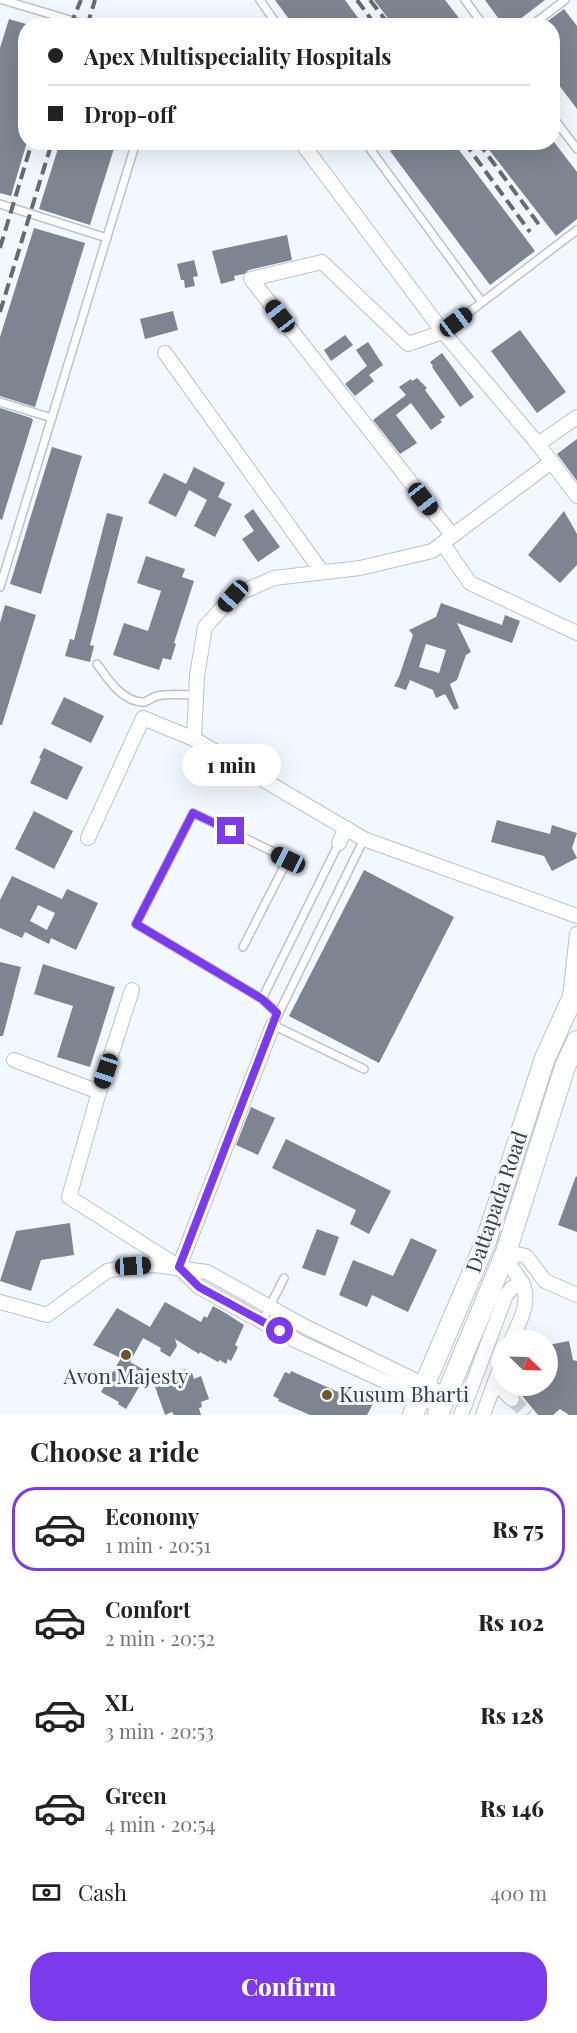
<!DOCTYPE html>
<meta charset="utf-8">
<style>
body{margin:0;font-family:"Playfair Display",serif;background:#f2f2f2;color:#222;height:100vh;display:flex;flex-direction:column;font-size:22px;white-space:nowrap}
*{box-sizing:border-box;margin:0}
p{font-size:20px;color:#767676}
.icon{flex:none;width:33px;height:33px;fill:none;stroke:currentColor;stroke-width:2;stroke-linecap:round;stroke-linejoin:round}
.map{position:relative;height:1415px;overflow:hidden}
.panel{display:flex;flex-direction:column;background:#fff;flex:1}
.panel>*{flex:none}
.top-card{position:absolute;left:18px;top:18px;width:542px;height:132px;border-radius:24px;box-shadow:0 6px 24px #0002;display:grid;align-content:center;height:132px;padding:0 30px;background:#fff}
.needle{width:39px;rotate:113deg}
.controls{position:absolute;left:492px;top:1330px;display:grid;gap:12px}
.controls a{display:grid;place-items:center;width:66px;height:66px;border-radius:50%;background:#fff;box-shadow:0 6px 24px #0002;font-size:30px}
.end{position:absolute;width:27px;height:27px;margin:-14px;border:8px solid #7c3aed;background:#fff;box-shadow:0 0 0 3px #fff}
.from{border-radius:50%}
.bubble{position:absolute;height:42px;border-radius:21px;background:#fff;box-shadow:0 6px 24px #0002;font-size:20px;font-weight:800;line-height:42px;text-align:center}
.car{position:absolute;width:18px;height:36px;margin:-18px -9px;border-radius:8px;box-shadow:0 0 4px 2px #0007;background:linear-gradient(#222 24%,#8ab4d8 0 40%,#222 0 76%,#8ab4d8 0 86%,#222 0)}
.top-card b{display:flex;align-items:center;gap:21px;height:57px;font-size:22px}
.top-card b+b{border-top:2px solid #e0e0e0}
.top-card i{width:15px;height:15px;background:#222}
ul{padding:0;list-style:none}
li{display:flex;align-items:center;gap:18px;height:84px;margin:0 12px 9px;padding:0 18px;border:3px solid transparent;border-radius:24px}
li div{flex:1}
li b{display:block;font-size:22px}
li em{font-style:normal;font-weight:800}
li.active{border-color:#7c3aed}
li>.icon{width:54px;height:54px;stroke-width:1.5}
h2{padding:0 30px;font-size:27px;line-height:72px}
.pay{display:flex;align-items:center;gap:15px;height:66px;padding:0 30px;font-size:22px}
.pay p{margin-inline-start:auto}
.primary-button{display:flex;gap:12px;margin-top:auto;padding:12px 30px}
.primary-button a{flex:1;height:69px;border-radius:24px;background:#7c3aed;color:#fff;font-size:24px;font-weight:800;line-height:69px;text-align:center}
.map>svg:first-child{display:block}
.building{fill:#7f8590;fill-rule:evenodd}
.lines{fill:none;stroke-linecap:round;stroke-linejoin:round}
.street-tunnel{stroke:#ced2d8;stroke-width:14;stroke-dasharray:14 7;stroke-linecap:butt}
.lane-casing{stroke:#bcc2ce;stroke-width:10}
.street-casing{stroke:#bcc2ce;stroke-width:16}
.secondary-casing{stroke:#bcc2ce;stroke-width:22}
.lane{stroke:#fff;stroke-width:7}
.street{stroke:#fff;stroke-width:14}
.secondary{stroke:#fff;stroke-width:20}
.rail{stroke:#676a6f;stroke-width:4;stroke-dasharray:12 6;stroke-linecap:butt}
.route{stroke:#7c3aed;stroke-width:8}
.poi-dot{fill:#6f5828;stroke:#f3f7fe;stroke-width:2}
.labels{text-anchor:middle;stroke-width:6;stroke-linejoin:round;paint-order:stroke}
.street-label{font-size:21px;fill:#3a3d41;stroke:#f3f7fe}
.poi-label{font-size:21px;fill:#3a3d41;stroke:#f3f7fe}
</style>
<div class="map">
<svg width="577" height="1415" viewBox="0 0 577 1415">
<rect width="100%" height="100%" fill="#f3f7fe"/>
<g class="building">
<path d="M275,0H345L364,26H294Z"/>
<path d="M374,0H445L465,26H394Z"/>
<path d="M485,0H545L511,26H504Z"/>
<path d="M564,9L577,26V109L552,76V26H541Z"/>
<path d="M9,19L26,24V142H27L11,196L0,193V48Z"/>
<path d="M60,142H116L90,225L39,209Z"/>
<path d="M402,142H453L535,251L490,285L390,151Z"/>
<path d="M483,142H554L577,172V219L556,236Z"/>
<path d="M34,228L85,243L35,407L0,396V337Z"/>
<path d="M287,235L292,260L249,270L244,274L234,276L235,280L221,284L212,251Z"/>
<path d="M194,260L198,276L193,277L195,286L185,288L184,280H181L177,264Z"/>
<path d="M173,311L178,330L145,339L140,319Z"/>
<path d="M520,330L566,392L537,413L491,351Z"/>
<path d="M345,335L353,345L331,361L324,350Z"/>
<path d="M368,342L383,365L369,375L374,381L355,396L345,384L367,366L356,350Z"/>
<path d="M442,353L474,397L460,407L432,367L433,366L430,362Z"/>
<path d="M417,378L427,388L425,390L445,417L440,420L442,422L431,430L411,403L396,415L417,443L400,454L373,420L406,395L399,387L411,379L412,381Z"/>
<path d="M0,408L31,418L33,420L2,520L0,519Z"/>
<path d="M577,439V481L557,454Z"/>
<path d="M52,447L82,456L41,594L10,584Z"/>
<path d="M194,467L225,483L218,497L232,504L215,537L194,526L207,500L189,490L176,517L148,503L164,473L186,484Z"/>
<path d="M253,509L280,547L258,562L242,539L254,531L244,516Z"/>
<path d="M564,511L577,534V565L560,583L528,555Z"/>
<path d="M107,513L123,517L90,645L94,646L90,662L65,656L70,639L74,640Z"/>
<path d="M146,556L185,569L182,577L194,581L174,643L176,644L171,660L163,658L159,670L113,655L124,623L148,631L161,591L137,583Z"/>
<path d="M441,603L502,625L505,615L520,621L512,643L457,623L471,652L466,655L457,680L450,684L459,708L454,710L445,694L436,698L433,690L410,680L406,690L394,686L399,677L413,635L409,630L436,617ZM426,644L446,650L439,673L419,667Z"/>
<path d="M5,605L36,615L2,725H0V623Z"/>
<path d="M64,697L104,716L91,743L51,724Z"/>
<path d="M44,748L83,767L67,800L30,783L41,759L39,758Z"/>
<path d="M34,811L73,831L54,869L15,849Z"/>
<path d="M497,820L550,834L552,825L577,833L572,848L577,858L552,871L544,856L491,842Z"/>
<path d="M364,870L454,917L379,1063L289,1016Z"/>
<path d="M12,876L62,899L67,889L98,903L76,950L51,938L49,944L25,932L22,938L0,928V900ZM38,905L55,913L47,930L30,921Z"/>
<path d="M0,962L21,967L3,1036H0Z"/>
<path d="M43,964L115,987L90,1067L57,1057L73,1006L34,994Z"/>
<path d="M251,1107L275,1118L258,1155L236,1145Z"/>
<path d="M286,1139L391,1191L369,1234L350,1224L356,1210L272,1168Z"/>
<path d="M576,1176L577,1177V1232L558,1225Z"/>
<path d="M70,1223L74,1255L41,1260L31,1291L0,1281L16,1231Z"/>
<path d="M317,1229L339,1237L325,1276L302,1268Z"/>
<path d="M411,1238L437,1250L408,1312L372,1295L367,1307L339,1295L353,1260L393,1276Z"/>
<path d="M165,1302L201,1322L204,1316L207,1318L213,1306L227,1314L244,1325L235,1345L238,1347L231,1361L228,1359L226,1364L220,1360L218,1362L200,1352L199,1354L175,1339L177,1346L170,1357L160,1351L161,1348L143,1338L130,1362L148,1372L126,1409L118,1404L119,1402L101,1392L121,1358L93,1345L117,1308L150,1327Z"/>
<path d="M569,1341L573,1360L577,1361V1415H569L560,1409L553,1415H538L514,1386H548V1345Z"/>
<path d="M185,1369L187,1374L192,1373L194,1379L201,1376L209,1399L201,1402L202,1407L199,1408L201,1415H174L172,1412L165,1415L153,1381Z"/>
<path d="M291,1371L363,1403L364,1400L373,1404L367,1415H310L278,1401L279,1399L273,1396L285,1372L290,1374Z"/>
</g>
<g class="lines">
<path class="street-tunnel" d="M512,1399L528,1415"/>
<g class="lane-casing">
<g id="lane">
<path d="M3,0L90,26"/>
<path d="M260,0L278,26"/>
<path d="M465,0L484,26"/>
<path d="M531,26L565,0"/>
<path d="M552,116L577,149"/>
<path d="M365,142L482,302"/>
<path d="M0,204L107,238"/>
<path d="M443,332L577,230"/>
<path d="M0,402L52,418"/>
<path d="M0,587L136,142"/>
<path d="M97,664C107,678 123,703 144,702C149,701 152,697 157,696C169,693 184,695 196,695"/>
<path d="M364,839L273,1025L364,1069"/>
<path d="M243,947L288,859L193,813L136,924L262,999"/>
<path d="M277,1013L262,999L339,843"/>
<path d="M263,1320L284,1278"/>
</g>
</g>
<g class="street-casing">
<g id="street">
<path d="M301,142L443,332L538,444L577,496"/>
<path d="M443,332L408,344L322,262L251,279L452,535"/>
<path d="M165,353L322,572"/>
<path d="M538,444L577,417"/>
<path d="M443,544L470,583L577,633"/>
<path d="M194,739L197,676L205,627L233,596L274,578L360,568L432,551L550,463"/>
<path d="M88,838L143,718L194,739L364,839L577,916"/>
<path d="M339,843L346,828"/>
<path d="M570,997L577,934"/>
<path d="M14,1060L99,1092L69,1197L179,1267L199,1287L297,1341L441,1407"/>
<path d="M99,1092L132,990"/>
<path d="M506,1252L526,1256L545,1281L577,1295"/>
<path d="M179,1267L273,1025"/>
<path d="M0,1302L47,1315L107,1271L133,1266L154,1265L207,1272L304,1326L445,1395"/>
<path d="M511,1341C518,1325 531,1303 523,1285C520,1278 514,1272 510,1265L512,1254"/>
<path d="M495,1382L512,1399"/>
<path d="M461,1415L506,1295L512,1288L522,1282"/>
<path d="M483,1415L502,1363"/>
</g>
</g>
<g class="secondary-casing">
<g id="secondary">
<path d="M413,1415L424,1386L486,1241L545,1058L577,988"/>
<path d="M438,1415L506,1252L565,1067L577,1041"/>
</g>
</g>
<use href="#lane" class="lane"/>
<use href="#street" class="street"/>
<use href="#secondary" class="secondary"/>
<g class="rail">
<path d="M357,0L376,26"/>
<path d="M370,0L390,26"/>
<path d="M70,26L81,0"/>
<path d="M87,26L95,0"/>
<path d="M464,142L530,232"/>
<path d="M478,142L540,226"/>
<path d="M0,248L32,142"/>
<path d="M0,312L52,142"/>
</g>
</g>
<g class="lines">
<path class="route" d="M231,831L193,813L136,924L262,999L277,1013L179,1267L199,1287L280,1331"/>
</g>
<g class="poi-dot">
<circle cx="126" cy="1355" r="6"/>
<circle cx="327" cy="1395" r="6"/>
</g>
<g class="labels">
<g class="street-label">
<text transform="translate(497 1202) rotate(-71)" y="7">Dattapada Road</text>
</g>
<g class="poi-label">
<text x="126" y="1384">Avon Majesty</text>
<text x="339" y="1402" text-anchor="start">Kusum Bharti</text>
</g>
</g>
</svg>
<div class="controls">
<a><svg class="needle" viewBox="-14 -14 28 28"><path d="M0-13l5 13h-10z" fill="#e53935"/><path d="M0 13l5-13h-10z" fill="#767676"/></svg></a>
</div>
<i class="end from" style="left:280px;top:1331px"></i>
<i class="end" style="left:231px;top:831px"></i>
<div class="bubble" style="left:182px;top:744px;width:99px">1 min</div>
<i class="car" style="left:280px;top:316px;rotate:322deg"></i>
<i class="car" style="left:456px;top:322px;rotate:53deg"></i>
<i class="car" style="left:423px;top:499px;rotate:142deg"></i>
<i class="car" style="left:233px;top:596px;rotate:222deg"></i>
<i class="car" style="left:288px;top:860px;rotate:296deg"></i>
<i class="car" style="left:106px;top:1071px;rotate:198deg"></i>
<i class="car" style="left:133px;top:1266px;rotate:87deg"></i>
<div class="top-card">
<b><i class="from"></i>Apex Multispeciality Hospitals</b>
<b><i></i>Drop-off</b>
</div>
</div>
<section class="panel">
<h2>Choose a ride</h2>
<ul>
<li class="active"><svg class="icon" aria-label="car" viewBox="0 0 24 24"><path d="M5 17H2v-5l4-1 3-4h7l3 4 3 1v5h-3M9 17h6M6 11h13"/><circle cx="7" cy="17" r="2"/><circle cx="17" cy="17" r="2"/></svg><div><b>Economy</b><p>1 min · 20:51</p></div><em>Rs 75</em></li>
<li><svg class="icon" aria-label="car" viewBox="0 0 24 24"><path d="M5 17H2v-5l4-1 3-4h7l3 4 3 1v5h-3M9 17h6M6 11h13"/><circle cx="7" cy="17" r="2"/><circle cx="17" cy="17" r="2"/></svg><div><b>Comfort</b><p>2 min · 20:52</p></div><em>Rs 102</em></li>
<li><svg class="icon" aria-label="car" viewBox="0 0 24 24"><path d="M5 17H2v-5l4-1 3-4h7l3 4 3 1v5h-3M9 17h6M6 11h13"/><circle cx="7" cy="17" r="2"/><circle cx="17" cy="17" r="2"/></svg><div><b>XL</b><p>3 min · 20:53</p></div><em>Rs 128</em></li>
<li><svg class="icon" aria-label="car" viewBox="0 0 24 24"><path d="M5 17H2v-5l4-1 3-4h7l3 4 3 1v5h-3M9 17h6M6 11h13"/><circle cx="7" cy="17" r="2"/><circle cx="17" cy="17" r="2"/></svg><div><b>Green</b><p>4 min · 20:54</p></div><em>Rs 146</em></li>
</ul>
<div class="pay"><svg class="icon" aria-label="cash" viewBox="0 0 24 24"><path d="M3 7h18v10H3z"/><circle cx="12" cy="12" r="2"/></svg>Cash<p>400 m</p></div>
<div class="primary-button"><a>Confirm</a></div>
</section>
